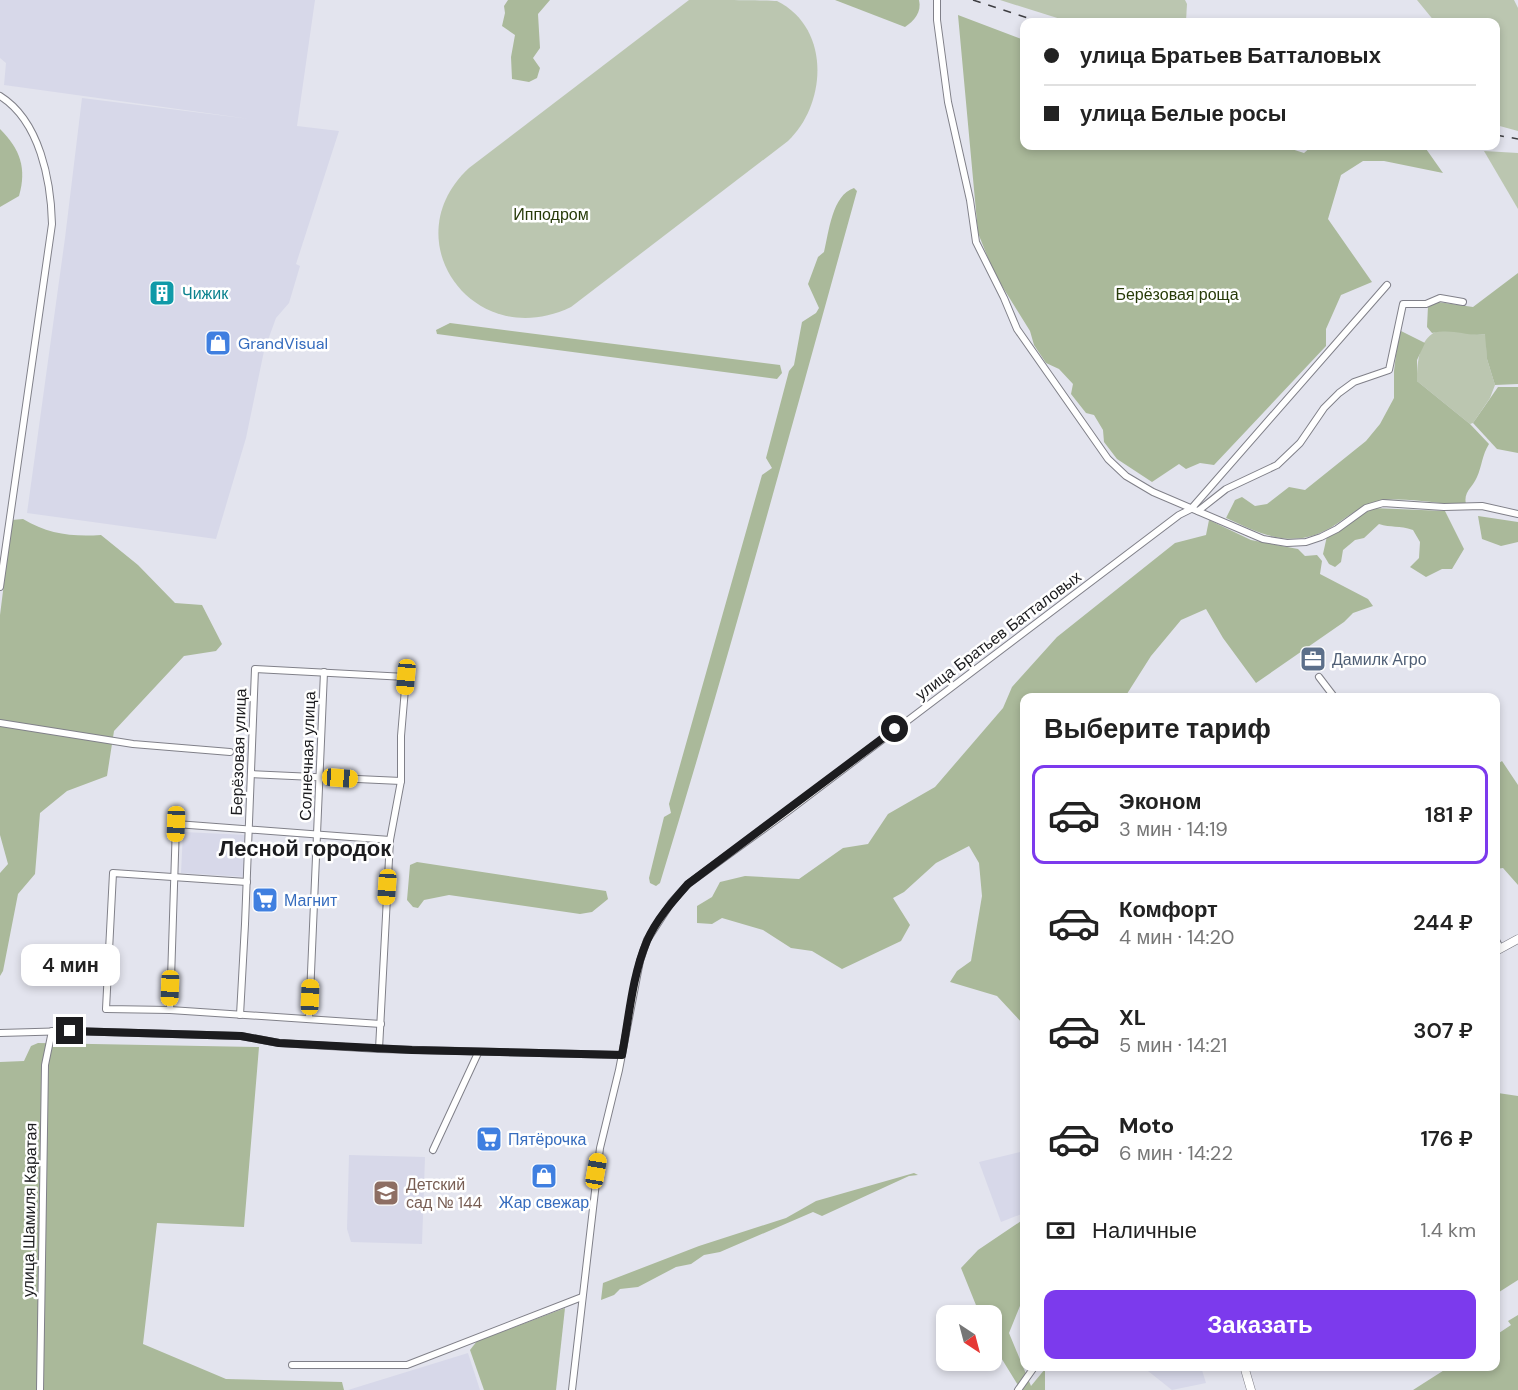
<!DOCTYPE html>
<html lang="ru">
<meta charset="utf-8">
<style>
body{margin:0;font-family:"DM Sans",sans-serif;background:#f2f2f2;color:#222;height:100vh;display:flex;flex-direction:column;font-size:22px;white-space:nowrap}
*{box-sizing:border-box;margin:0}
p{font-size:20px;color:#767676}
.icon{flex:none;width:33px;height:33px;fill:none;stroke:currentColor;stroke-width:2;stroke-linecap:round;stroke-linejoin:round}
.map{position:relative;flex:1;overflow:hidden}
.panel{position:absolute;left:1020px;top:693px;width:480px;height:678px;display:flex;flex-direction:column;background:#fff;border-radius:12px;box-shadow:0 3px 9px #0003}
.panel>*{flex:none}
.top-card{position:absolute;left:1020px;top:18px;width:480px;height:132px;border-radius:12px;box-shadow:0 3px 9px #0003;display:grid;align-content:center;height:132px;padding:0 24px;background:#fff}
.needle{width:39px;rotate:144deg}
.controls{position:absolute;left:936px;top:1305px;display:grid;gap:12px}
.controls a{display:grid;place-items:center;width:66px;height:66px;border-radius:12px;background:#fff;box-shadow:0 3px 9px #0003;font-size:30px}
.end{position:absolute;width:27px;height:27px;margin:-14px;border:8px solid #1c1c1f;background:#fff;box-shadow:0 0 0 3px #fff}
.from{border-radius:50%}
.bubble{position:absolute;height:42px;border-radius:12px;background:#fff;box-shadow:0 3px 9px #0003;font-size:20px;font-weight:600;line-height:42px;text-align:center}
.car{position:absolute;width:18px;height:36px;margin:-18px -9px;border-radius:8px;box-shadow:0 0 4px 2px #0007;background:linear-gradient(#f5c518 24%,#345 0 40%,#f5c518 0 76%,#345 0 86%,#f5c518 0)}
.top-card b{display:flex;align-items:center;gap:21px;height:57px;font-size:22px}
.top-card b+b{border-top:2px solid #e0e0e0}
.top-card i{width:15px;height:15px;background:#222}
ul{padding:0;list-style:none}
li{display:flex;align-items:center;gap:18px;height:99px;margin:0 12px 9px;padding:0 12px;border:3px solid transparent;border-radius:12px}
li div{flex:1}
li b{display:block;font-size:22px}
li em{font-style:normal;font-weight:600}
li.active{border-color:#7c3aed}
li>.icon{width:54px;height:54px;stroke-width:1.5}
h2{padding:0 24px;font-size:27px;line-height:72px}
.pay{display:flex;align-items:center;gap:15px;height:66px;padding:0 24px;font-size:22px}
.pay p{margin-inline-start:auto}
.button{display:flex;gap:12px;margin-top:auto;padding:12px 24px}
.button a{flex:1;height:69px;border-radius:12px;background:#7c3aed;color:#fff;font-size:24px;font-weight:600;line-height:69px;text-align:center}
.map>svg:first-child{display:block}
.built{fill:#d7d8e9}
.green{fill:#bbc6b0}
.forest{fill:#aab99a}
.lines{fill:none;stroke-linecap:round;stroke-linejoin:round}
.minor-casing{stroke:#808089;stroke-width:8}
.tertiary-casing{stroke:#808089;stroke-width:9}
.minor{stroke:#fff;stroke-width:6}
.tertiary{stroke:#fff;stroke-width:8}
.rail{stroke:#3e3e42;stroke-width:1.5;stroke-dasharray:8 8;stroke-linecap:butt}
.route{stroke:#1c1c1f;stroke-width:8}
.labels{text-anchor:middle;stroke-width:5;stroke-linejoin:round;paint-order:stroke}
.park-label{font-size:16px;fill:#283b09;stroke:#fff}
.culture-label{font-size:16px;fill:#0d838f;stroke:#fff;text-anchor:start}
.shop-label{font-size:16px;fill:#366cbe;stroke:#fff;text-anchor:start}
.street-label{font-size:16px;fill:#1c1c1f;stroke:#fff}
.service-label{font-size:16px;fill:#4e5e75;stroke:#fff;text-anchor:start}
.education-label{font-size:16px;fill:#785e54;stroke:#fff;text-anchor:start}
.district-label{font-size:22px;font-weight:bold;fill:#1c1c1f;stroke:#fff}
</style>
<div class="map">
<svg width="1518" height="1390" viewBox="0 0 1518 1390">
<rect width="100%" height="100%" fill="#e3e4ee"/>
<g class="built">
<path d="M0,0H315L297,126L339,131L296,264L300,266L289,303L276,318L264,351L246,438L216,539L27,513L65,238L82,98L250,119L4,85L6,63L0,58Z"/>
<path d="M183,832L247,835L245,877L181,873Z"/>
<path d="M1024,1151V1213L1001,1222L979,1162Z"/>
<path d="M349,1155L425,1157L422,1244L351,1242L347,1229Z"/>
<path d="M468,1353L480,1390H348Z"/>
<path d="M1143,1367H1201L1206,1383L1172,1390Z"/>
</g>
<g class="green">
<path d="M689,0C705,0 766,0 777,1C831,28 827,104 788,141L571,307C473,354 392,239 469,168Z"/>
<path d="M1000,0H1185L1187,4L1186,21L1070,22Z"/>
<path d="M1417,0H1514L1518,8V131L1496,125V22H1435Z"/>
<path d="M1484,151L1518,153V209Z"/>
<path d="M1446,330C1461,331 1472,336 1486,334L1487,359L1495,385L1490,398L1473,423L1470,424L1417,381C1417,366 1418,344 1432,334C1435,331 1442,331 1446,330Z"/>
</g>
<g class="forest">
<path d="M508,0H550L538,14L540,48L533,58L540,68L537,78L529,82L512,79L511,57L515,35L502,26L505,13L504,6Z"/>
<path d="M835,0H919C922,12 914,21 905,27Z"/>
<path d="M958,15L1024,40V146H1282L1304,153L1312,146H1424L1443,173L1384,161H1363L1341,175L1328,219L1372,282L1341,295L1326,329V346L1214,465L1200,463L1186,469L1179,464L1152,482L1117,459L1104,442L1103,430L1094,415L1086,413L1071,394L1073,384L1059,369L1046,363L1034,345L1030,331L994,273L978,233Z"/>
<path d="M0,129C20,149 27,168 19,196L0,207Z"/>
<path d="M854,188L857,191C793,422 730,654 660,883L656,886L650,883L649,878L664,817L671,813L669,804L762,475L772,468L766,458L789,371L794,365L802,322L816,313L819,308L808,284L818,257L824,252C829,232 832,195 854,188Z"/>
<path d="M1518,273V384L1495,385L1487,359L1485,334C1466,337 1455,328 1432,333L1427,327L1428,306L1438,302L1473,307Z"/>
<path d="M450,323L780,365L782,373L777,379L437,334L436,330Z"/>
<path d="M1399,330L1425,343L1417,360V381L1470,424L1489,444C1482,455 1482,466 1477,477C1473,487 1463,492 1466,504C1438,505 1407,496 1379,501C1365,503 1350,515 1338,523C1297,551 1267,537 1226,518L1235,500L1242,497L1255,506L1267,504L1289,487L1305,490L1366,441L1380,424L1394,398V371Z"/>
<path d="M1498,387H1518V453L1497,449L1473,423Z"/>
<path d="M1373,508L1445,511L1464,549L1452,569H1442L1426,577L1410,567L1419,558L1420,542L1413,530C1399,525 1391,528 1379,524L1364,538L1355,540L1343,550L1341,562L1335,567L1329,564L1323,554L1327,536Z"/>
<path d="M1478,516L1518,522V542L1501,546L1482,539Z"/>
<path d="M23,519C48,534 72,537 101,535L138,565L175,603L202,605L222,644L216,651L184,656L114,731L107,776L67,791L40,813L35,874L18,894L3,971L0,976V873L8,864L0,835V615L12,520Z"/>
<path d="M1209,520L1251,540L1298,549L1305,556L1317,555L1322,561L1320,574L1368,599L1373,606L1353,613L1344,622L1256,683L1223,638L1206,609L1181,620L1151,656L1125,697L1024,698V1025L997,996L950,982L957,971L971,961L982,896L979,863L969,846L936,863L904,892L893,898L910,925L901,941L842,969L812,951L791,948L763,930L722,918L712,924L697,923V906L712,897L720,882L745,876L799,879L843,848L868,844L888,814L935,787L1003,708L1012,687L1057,637L1175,543L1206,535Z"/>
<path d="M1502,761L1518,785V885L1503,868L1496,869V765Z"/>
<path d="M417,862L606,891L608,899L592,912L580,914L449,895L424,900L418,908L413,907L407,900L410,865Z"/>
<path d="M38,1043L259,1047L244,1227L157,1223L143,1344L226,1379L342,1382L344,1390H0V1062L24,1061L31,1046Z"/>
<path d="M1498,1093L1518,1096V1280L1496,1294V1095Z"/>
<path d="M914,1173L918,1175L909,1176L822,1216L813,1212L720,1252L704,1255L691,1264L676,1267L638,1287L620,1289L614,1295L601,1300L603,1283L699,1246L786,1218L816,1201Z"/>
<path d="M1024,1219V1296L1009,1333L1031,1386L1045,1369V1390H1021L992,1343V1316L980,1315L961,1268L978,1250Z"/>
<path d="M565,1308L556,1390H484L470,1350L477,1341Z"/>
<path d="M1518,1315V1390H1413L1449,1367L1496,1366V1335L1511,1325L1508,1321Z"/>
</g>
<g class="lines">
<g class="minor-casing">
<g id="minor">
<path d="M937,0V20L948,102L970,200L976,242L1004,298L1017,329L1108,459L1126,476L1153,492L1263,539L1287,543L1306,542L1321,537L1337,529L1366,508L1383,503L1444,507L1482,506L1518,514"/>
<path d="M0,96C40,121 51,181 52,224L0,587"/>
<path d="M1198,511L1226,489L1277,465L1300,443L1324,408L1339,393L1354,382L1389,370L1403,304H1426L1440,298L1463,302"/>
<path d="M1319,677L1335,698"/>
<path d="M0,723L133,744L230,752"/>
<path d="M251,774L401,781"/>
<path d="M247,882L113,873L106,1009L170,1010L381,1024"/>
<path d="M1496,940L1500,948"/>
<path d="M170,1010L176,824L390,840"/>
<path d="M240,1015L245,924L255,669L406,677L401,736V781L390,840L379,1049"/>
<path d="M309,1019L324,672"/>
<path d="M0,1033L70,1031L241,1036L279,1043L379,1049L622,1055"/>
<path d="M433,1150L478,1053"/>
<path d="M292,1365H407L582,1297"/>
<path d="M40,1390L45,1065L52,1031"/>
<path d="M572,1390L600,1148L619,1070L640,961L647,940L671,903L688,884L787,812L1179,515L1191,509L1387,285"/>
<path d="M1018,1390L1035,1366"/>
</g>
</g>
<g class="tertiary-casing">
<g id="tertiary">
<path d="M1496,951L1518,939"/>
<path d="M1244,1366L1251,1390"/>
</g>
</g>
<use href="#minor" class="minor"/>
<use href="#tertiary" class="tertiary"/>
<g class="rail">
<path d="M973,0L1040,22"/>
<path d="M1496,135L1518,139"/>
</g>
</g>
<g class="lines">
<path class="route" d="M70,1031L241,1036L279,1043L412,1050L622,1055C629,1018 632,976 647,941C656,920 673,901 688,884L895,729"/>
</g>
<defs>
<g id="building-square" transform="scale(1.35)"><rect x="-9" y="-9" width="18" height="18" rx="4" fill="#0f9aa8" stroke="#fff"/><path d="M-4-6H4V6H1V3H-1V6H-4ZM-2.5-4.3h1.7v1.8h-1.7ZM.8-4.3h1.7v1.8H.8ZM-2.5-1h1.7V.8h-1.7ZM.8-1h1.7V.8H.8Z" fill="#fff"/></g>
<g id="shop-square" transform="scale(1.35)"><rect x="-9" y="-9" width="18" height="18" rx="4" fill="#3f7fe0" stroke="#fff"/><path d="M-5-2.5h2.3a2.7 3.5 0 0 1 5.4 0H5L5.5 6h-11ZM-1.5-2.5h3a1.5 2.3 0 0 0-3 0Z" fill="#fff"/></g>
<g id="office-square" transform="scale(1.35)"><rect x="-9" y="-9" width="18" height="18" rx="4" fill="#5c6f8a" stroke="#fff"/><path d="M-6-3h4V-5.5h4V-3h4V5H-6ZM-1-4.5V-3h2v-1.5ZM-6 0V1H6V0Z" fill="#fff"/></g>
<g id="supermarket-square" transform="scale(1.35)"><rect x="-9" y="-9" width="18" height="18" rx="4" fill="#3f7fe0" stroke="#fff"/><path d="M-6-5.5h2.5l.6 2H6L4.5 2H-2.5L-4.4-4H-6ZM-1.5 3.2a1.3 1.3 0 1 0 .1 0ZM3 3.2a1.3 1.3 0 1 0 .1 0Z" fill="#fff"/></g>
<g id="school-square" transform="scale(1.35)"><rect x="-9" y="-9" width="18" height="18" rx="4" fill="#8d6e63" stroke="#fff"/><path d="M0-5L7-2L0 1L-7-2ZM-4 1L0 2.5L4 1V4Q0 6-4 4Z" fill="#fff"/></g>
</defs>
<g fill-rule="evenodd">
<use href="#building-square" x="162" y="293"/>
<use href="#shop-square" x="218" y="343"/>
<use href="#office-square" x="1313" y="659"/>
<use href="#supermarket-square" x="265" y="900"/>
<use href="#supermarket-square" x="489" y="1139"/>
<use href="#shop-square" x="544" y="1176"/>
<use href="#school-square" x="386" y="1193"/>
</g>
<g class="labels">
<g class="park-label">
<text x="551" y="220">Ипподром</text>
<text x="1177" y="300">Берёзовая роща</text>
</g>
<g class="culture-label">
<text x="182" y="299">Чижик</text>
</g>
<g class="shop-label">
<text x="238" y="349">GrandVisual</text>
<text x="284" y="906">Магнит</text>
<text x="508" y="1145">Пятёрочка</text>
<text x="544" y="1208" text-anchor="middle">Жар свежар</text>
</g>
<g class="street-label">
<text transform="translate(998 635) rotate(-37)" y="6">улица Братьев Батталовых</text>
<text transform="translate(238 752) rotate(-88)" y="6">Берёзовая улица</text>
<text transform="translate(307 756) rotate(-88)" y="6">Солнечная улица</text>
<text transform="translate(29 1210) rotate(-89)" y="6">улица Шамиля Каратая</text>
</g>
<g class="service-label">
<text x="1332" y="665">Дамилк Агро</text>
</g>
<g class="education-label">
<text x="406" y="1190">Детский<tspan x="406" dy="18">сад № 144</tspan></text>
</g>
<g class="district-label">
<text x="305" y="856">Лесной городок</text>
</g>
</g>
</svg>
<div class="controls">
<a><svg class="needle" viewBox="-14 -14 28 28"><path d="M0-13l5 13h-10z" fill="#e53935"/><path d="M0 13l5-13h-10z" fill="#767676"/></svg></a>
</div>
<i class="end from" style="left:895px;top:729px"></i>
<i class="end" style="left:70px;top:1031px"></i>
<div class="bubble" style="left:21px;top:944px;width:99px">4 мин</div>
<i class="car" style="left:406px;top:677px;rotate:185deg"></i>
<i class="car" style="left:340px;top:778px;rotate:94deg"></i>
<i class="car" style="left:176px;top:824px;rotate:182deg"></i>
<i class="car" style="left:387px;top:887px;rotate:184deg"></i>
<i class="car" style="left:170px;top:988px;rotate:182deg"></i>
<i class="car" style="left:310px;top:997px;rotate:2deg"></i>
<i class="car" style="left:596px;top:1171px;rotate:10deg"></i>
<div class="top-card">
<b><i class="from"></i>улица Братьев Батталовых</b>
<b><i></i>улица Белые росы</b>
</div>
<section class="panel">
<h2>Выберите тариф</h2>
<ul>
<li class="active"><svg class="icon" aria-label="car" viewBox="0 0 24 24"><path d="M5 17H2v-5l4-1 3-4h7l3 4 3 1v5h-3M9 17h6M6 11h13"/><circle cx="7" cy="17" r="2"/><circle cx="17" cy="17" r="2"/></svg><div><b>Эконом</b><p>3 мин · 14:19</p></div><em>181 ₽</em></li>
<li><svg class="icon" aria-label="car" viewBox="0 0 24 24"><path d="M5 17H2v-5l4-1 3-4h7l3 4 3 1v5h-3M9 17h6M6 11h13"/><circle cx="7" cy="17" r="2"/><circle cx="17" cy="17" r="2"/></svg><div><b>Комфорт</b><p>4 мин · 14:20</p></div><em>244 ₽</em></li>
<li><svg class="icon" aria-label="car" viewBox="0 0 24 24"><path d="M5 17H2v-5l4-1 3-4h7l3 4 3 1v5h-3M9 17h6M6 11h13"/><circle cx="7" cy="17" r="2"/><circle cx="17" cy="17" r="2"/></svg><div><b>XL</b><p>5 мин · 14:21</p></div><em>307 ₽</em></li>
<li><svg class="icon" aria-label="car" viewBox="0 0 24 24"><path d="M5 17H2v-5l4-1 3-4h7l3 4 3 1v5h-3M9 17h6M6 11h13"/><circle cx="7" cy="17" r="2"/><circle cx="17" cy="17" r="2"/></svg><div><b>Moto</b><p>6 мин · 14:22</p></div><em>176 ₽</em></li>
</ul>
<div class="pay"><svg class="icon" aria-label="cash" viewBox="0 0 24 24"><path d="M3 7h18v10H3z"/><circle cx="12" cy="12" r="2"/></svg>Наличные<p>1.4 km</p></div>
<div class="button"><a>Заказать</a></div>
</section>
</div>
